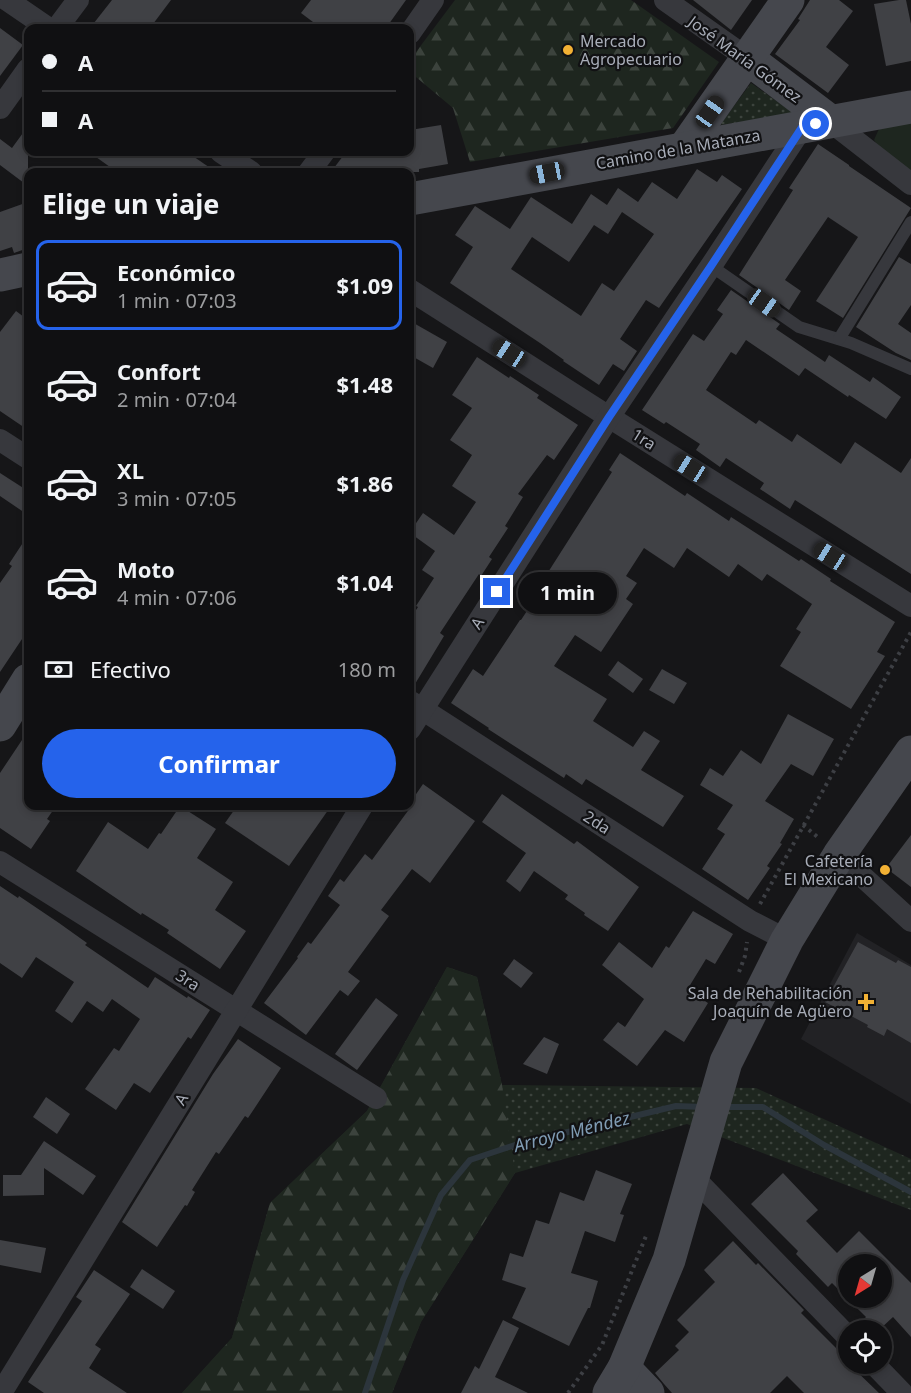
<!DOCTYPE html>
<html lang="es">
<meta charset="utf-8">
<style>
body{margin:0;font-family:"Noto Sans",sans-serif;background:#1e1e20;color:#f1f3f6;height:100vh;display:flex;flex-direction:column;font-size:22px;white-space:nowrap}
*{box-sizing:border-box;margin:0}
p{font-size:20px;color:#9c9d9f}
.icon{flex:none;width:33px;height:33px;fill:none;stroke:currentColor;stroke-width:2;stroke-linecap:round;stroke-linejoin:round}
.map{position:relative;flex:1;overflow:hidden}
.side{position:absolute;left:24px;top:168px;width:390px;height:642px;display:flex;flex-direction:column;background:#101012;border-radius:12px;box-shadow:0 3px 9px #0003,0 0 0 2px #303032}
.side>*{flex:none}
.banner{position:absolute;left:24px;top:24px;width:390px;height:132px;border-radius:12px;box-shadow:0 3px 9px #0003,0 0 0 2px #303032;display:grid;align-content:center;height:132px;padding:0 18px;background:#101012}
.needle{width:39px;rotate:217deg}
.buttons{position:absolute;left:838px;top:1254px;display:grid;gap:12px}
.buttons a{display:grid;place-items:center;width:54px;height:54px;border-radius:50%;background:#101012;box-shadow:0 3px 9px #0003,0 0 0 2px #303032;font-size:30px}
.end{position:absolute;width:27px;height:27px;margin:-14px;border:8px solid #2563eb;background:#fff;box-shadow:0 0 0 3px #fff}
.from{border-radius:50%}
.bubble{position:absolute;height:42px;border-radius:21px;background:#101012;box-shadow:0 3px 9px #0003,0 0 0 2px #303032;font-size:20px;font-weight:700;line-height:42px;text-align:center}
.car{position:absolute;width:18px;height:36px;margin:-18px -9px;border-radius:8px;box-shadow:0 0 4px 2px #0007;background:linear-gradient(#222 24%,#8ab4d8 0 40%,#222 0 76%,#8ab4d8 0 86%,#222 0)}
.banner b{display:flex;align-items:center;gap:21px;height:57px;font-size:22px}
.banner b+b{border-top:2px solid #303032}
.banner i{width:15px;height:15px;background:#f1f3f6}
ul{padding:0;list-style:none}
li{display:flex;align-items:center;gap:18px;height:90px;margin:0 12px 9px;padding:0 6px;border:3px solid transparent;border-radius:12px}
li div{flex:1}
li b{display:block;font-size:22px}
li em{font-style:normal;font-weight:700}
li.active{border-color:#2563eb}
li>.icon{width:54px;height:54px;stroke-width:1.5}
h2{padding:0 18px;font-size:27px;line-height:72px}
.pay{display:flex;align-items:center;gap:15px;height:66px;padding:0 18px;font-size:22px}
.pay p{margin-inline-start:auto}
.action{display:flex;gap:12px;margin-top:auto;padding:12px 18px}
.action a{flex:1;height:69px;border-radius:36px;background:#2563eb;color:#fff;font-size:24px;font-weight:700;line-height:69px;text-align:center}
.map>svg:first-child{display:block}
.built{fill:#222225}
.grass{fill:url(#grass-dots)}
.forest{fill:url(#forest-firs)}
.park{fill:#1e261f}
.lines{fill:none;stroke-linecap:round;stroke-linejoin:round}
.stream{stroke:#2c353c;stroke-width:6}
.building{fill:#404145;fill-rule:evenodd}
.path{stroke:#3d3f44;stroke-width:4;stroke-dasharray:3 4.5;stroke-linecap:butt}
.lane{stroke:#37383d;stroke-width:12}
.street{stroke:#37383d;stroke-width:22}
.secondary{stroke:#45474d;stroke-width:33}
.route{stroke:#2563eb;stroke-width:8}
.poi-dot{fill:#f2b134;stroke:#111113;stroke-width:2}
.labels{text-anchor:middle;stroke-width:4.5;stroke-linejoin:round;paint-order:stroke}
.poi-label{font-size:16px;fill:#a8adb8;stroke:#111113;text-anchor:end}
.street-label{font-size:16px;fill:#a8adb8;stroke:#111113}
.water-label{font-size:18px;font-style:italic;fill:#7f9bb3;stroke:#111113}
</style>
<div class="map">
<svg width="911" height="1393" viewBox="0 0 911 1393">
<defs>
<pattern id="grass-dots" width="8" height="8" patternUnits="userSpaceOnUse" patternTransform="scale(1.5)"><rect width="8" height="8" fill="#1e261f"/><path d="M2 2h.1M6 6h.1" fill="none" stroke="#3c433d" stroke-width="1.8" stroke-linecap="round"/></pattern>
<pattern id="forest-firs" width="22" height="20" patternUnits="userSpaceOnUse" patternTransform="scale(1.5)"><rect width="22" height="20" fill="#1e261f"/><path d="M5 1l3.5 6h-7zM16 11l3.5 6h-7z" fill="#3c433d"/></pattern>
</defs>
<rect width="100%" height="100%" fill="#161618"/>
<path class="built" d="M857,933L911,965V1104L801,1039Z"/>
<g class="grass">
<path d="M751,83L795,114L720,125Z"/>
<path d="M447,967L477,977L502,1085L756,1088L911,1159V1210L687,1124L515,1173L421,1322L392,1393H182L232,1338L270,1203L367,1111Z"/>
</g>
<g class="forest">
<path d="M455,0H631L719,62L673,128L470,162L453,108L410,72V60Z"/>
<path d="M447,967L477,977L502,1085L515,1173L421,1322L392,1393H182L232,1338L270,1203L367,1111Z"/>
</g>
<path class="park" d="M911,114V173L883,153L874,140L878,131L886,119Z"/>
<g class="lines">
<g class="stream">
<path d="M722,1107H763L824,1145L911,1192"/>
<path d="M365,1393L403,1280L441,1195L470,1160L518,1144L676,1106L703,1107"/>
</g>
</g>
<g class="building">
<path d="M112,0H171L150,28H90Z"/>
<path d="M311,0H406L386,28H321L301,13Z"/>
<path d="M693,0H752L731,30Z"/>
<path d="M810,0H839L853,11L826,47L849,65L828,93L775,54L800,20L798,19Z"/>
<path d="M899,0H906L911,24V61L886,66L874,4Z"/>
<path d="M0,28L23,45L0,76Z"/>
<path d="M441,125L448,164L419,169V172H331L346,152H410V130Z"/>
<path d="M28,126V186L0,165V139L12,148Z"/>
<path d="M818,144L849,165V166L911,208L843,318L816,301L858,237L828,217L785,280L801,291L789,310L739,275L793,190L789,188Z"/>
<path d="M89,152H187L216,172H117Z"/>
<path d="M697,169L717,182L722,175L742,189L659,308L646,300L620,339L637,351L624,371L613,364L599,385L563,361L564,360L540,343L450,283L473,247L455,235L475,206L510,229L531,197L572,224L591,194L607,205L618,188L638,202L652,182L677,199ZM622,212L654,234L614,291L602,283L581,316L511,269L532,237L569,262L594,225L608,234Z"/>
<path d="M28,202V248L14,253L12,247L0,251V212Z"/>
<path d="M899,257L911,264V305L898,324L911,333V360L896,353L856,327Z"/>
<path d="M731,290L780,324L776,329L825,362L829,355L870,382L873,377L901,397L886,419L849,395L848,397L805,368L799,376L746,340L736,355L731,352L706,390L756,424L759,420L792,442L797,434L841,464L855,442L901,473L911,458V574L795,500L790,509L760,489L764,483L726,458L720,467L696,450L700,444L666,422L664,424L642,410L693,334L704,341L723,314L717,310Z"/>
<path d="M16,311L28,320V430L0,411V332Z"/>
<path d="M410,321L447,342L433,368L410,355Z"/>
<path d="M477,357L509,378L510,376L539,395L537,398L578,425L554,460L547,455L518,494L523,497L505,526L508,528L489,557L492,559L481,576L479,574L440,633L444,636L412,689H410V619L418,607L416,606L434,578L422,570L435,551L410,533V532L423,513L454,535L476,502L452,486L472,455L450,440L472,408L452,395Z"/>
<path d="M620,453L685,496L687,493L729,521L731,517L799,561L801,559L831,579L830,581L895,622L877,652L885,656L851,709L780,666L801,632L796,629L812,604L767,574L762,581L738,564L729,577L687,548L674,568L644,548L626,576L637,583L626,599L633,604L601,652L575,635L554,666L607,699L593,721L633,747L644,731L660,741L641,770L684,796L663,827L586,779L582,785L566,774L564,778L488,729L489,728L451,703L473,669L483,676L520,620H521L548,579L545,577L612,472L609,470Z"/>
<path d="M0,473L28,491V515L0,496Z"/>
<path d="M28,535V630L0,672V583L12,566L9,564Z"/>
<path d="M618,661L643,679L633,693L608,675Z"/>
<path d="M662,669L687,683L674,704L649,690Z"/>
<path d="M788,714L834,739L813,776L791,764L765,801L794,819L780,843L782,844L767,866L770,868L748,900L702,869L725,834L717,829L733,805L700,785L710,768L723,776L741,750L761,764Z"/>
<path d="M28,731V806H56L47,819L50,821L31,849L0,828V773Z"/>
<path d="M423,784L475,821L430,883L412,869L381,910L389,916L348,972L360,981L348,996L340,990L306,1035L264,1003L298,958L297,957L308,942L311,944L340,905L328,896L340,879L344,882L365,854L372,860L410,808L407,807L410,806V803Z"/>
<path d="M502,794L574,844L577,841L639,887L608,931L584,915L585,913L565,899L568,895L534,871L520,892L506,881L526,853L482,822Z"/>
<path d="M180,806L216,829L197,858L233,882L215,910L246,931L220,969L167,933L169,930L142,913L141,915L76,871L108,822L148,849L159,833L161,834Z"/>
<path d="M237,806H331L289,866L225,823Z"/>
<path d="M911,835V887L886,868Z"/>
<path d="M0,886L18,898L19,896L59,923L87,943L85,945L148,988L155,977L187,998L188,996L210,1010L191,1039L188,1037L150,1093L134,1083L116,1110L85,1089L114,1048L119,1051L140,1019L112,999L103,1012L87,1001L72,1023L55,1011L74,982L36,957L22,978L0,963Z"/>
<path d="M693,911L733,934L715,964L706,959L687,990L708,1003L684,1042L665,1030L637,1066L603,1040L618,1022L625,1027L644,999L602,965L619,942L652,968L666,946L669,948Z"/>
<path d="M858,942L896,963L898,960L911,967V1043L887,1029L884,1036L867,1027L868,1025L825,1002Z"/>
<path d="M514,959L533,973L521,988L503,974Z"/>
<path d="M376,998L398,1015L357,1070L335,1054Z"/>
<path d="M544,1037L559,1044L547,1074L523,1064Z"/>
<path d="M238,1039L281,1068L248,1118L245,1116L219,1154L216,1152L192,1190L195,1192L187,1206L185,1205L157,1247L122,1222L213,1074Z"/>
<path d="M46,1097L70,1114L57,1134L33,1117Z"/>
<path d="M44,1141L96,1176L83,1195L44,1168V1195L3,1196V1175H21Z"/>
<path d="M596,1170L632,1184L620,1214L624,1215L615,1242L585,1231L571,1273L598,1281L590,1308H588L569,1346L512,1318L526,1288L502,1280L510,1253L523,1257L536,1220L549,1224L560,1192L584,1201Z"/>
<path d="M783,1173L818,1210L806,1221L837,1253L859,1231L911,1283V1337L893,1317L879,1330H875L864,1319L866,1317L832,1283L828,1287L796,1254L798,1251L751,1204ZM849,1264H882V1298H849Z"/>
<path d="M0,1240L46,1248L41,1273L0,1265Z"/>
<path d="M733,1241L756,1265L758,1263L804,1310L801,1313L837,1349L839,1347L849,1353V1364L879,1393H804L787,1376L770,1393H672L664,1384L655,1373L679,1350L675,1346L689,1332L677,1320L715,1282L704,1270Z"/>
<path d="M142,1269L175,1291L163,1309L130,1287Z"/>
<path d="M94,1270L130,1294L95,1345L101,1349L89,1368L127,1393H44L28,1382L82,1301L76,1297Z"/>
<path d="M503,1320L519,1328L495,1377L528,1393H461L475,1366L479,1369Z"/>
</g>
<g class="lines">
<g class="path">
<path d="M803,825L820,839"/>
<path d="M760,904L911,632"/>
<path d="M739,972L745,956L747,942"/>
<path d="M568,1393L602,1345L646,1236"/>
</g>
<g class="lane">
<path d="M711,266L799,327L851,343L911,369"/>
<path d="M839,339L911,222"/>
</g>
<g class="street">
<path d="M7,0L48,28"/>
<path d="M665,0L747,58"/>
<path d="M57,28L78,0"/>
<path d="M410,33L433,0"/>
<path d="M0,108L28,69"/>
<path d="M830,121L911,184"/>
<path d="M221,152L251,172"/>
<path d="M309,172L324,152"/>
<path d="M410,290L609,417L911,606"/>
<path d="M0,440L28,458"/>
<path d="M411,702L750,921L787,940"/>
<path d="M410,729L609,417L711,266L803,126"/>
<path d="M839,855L911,921"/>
<path d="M0,862L376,1098"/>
<path d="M693,1177L849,1338"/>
<path d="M874,1364L902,1393"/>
<path d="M1,1393L362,806"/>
</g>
<g class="secondary">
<path d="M747,58L830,121"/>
<path d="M685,147L788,0"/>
<path d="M410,199L911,107"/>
<path d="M0,275L28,269"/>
<path d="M0,725L28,680"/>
<path d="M624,1368L648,1393"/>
<path d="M609,1393L624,1368L669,1260L726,1062L787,940L839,855L911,752"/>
</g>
</g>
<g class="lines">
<path class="route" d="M497,592L609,417L711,266L803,126L816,124"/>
</g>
<g class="poi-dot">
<circle cx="568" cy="50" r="6"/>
<circle cx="885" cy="870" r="6"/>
<path d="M863 993h6v6h6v6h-6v6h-6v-6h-6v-6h6z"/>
</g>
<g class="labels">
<g class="poi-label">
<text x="580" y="47" text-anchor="start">Mercado<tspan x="580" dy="18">Agropecuario</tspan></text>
<text x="873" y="867">Cafetería<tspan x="873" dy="18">El Mexicano</tspan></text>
<text x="852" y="999">Sala de Rehabilitación<tspan x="852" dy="18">Joaquín de Agüero</tspan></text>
</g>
<g class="street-label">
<text transform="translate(745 59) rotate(36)" y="6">José María Gómez</text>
<text transform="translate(678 149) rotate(-10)" y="6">Camino de la Matanza</text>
<text transform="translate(644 439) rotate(32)" y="6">1ra</text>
<text transform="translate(477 623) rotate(-57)" y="6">A</text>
<text transform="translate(597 822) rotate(33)" y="6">2da</text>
<text transform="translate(188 980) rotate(32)" y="6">3ra</text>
<text transform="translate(181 1099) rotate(-59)" y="6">A</text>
</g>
<g class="water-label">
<text transform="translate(572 1132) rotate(-14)" y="6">Arroyo Méndez</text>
</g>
</g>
</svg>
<div class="buttons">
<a><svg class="needle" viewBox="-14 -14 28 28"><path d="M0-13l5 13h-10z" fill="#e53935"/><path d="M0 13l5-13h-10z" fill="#9c9d9f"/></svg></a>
<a><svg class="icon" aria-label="locate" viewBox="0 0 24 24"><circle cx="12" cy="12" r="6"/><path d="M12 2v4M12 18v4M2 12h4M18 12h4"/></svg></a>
</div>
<i class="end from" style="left:816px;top:124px"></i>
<i class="end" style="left:497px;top:592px"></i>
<div class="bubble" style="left:518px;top:572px;width:99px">1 min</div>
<i class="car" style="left:710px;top:112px;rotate:35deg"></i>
<i class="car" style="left:547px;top:173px;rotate:259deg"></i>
<i class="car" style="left:764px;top:303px;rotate:125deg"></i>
<i class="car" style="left:509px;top:353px;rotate:303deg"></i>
<i class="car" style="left:690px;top:468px;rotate:302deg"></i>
<i class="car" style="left:830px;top:556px;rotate:302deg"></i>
<div class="banner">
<b><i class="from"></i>A</b>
<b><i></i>A</b>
</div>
<section class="side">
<h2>Elige un viaje</h2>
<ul>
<li class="active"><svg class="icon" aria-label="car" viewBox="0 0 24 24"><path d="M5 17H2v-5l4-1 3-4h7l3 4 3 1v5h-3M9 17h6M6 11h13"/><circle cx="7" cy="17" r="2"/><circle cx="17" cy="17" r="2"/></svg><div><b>Económico</b><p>1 min · 07:03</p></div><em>$1.09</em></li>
<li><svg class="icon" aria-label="car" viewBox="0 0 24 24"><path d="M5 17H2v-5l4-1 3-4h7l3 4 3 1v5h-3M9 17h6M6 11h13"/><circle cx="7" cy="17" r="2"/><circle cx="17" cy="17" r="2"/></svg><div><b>Confort</b><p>2 min · 07:04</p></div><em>$1.48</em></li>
<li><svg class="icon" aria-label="car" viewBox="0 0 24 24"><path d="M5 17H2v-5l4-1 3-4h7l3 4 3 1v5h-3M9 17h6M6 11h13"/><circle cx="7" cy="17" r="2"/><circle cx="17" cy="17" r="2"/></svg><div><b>XL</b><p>3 min · 07:05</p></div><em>$1.86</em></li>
<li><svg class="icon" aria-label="car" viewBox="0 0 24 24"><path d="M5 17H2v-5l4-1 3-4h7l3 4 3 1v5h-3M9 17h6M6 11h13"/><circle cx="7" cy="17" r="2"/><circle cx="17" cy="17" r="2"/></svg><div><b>Moto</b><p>4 min · 07:06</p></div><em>$1.04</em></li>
</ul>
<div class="pay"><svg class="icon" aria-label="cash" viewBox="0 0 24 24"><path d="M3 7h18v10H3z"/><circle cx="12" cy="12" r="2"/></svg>Efectivo<p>180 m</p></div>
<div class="action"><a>Confirmar</a></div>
</section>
</div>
